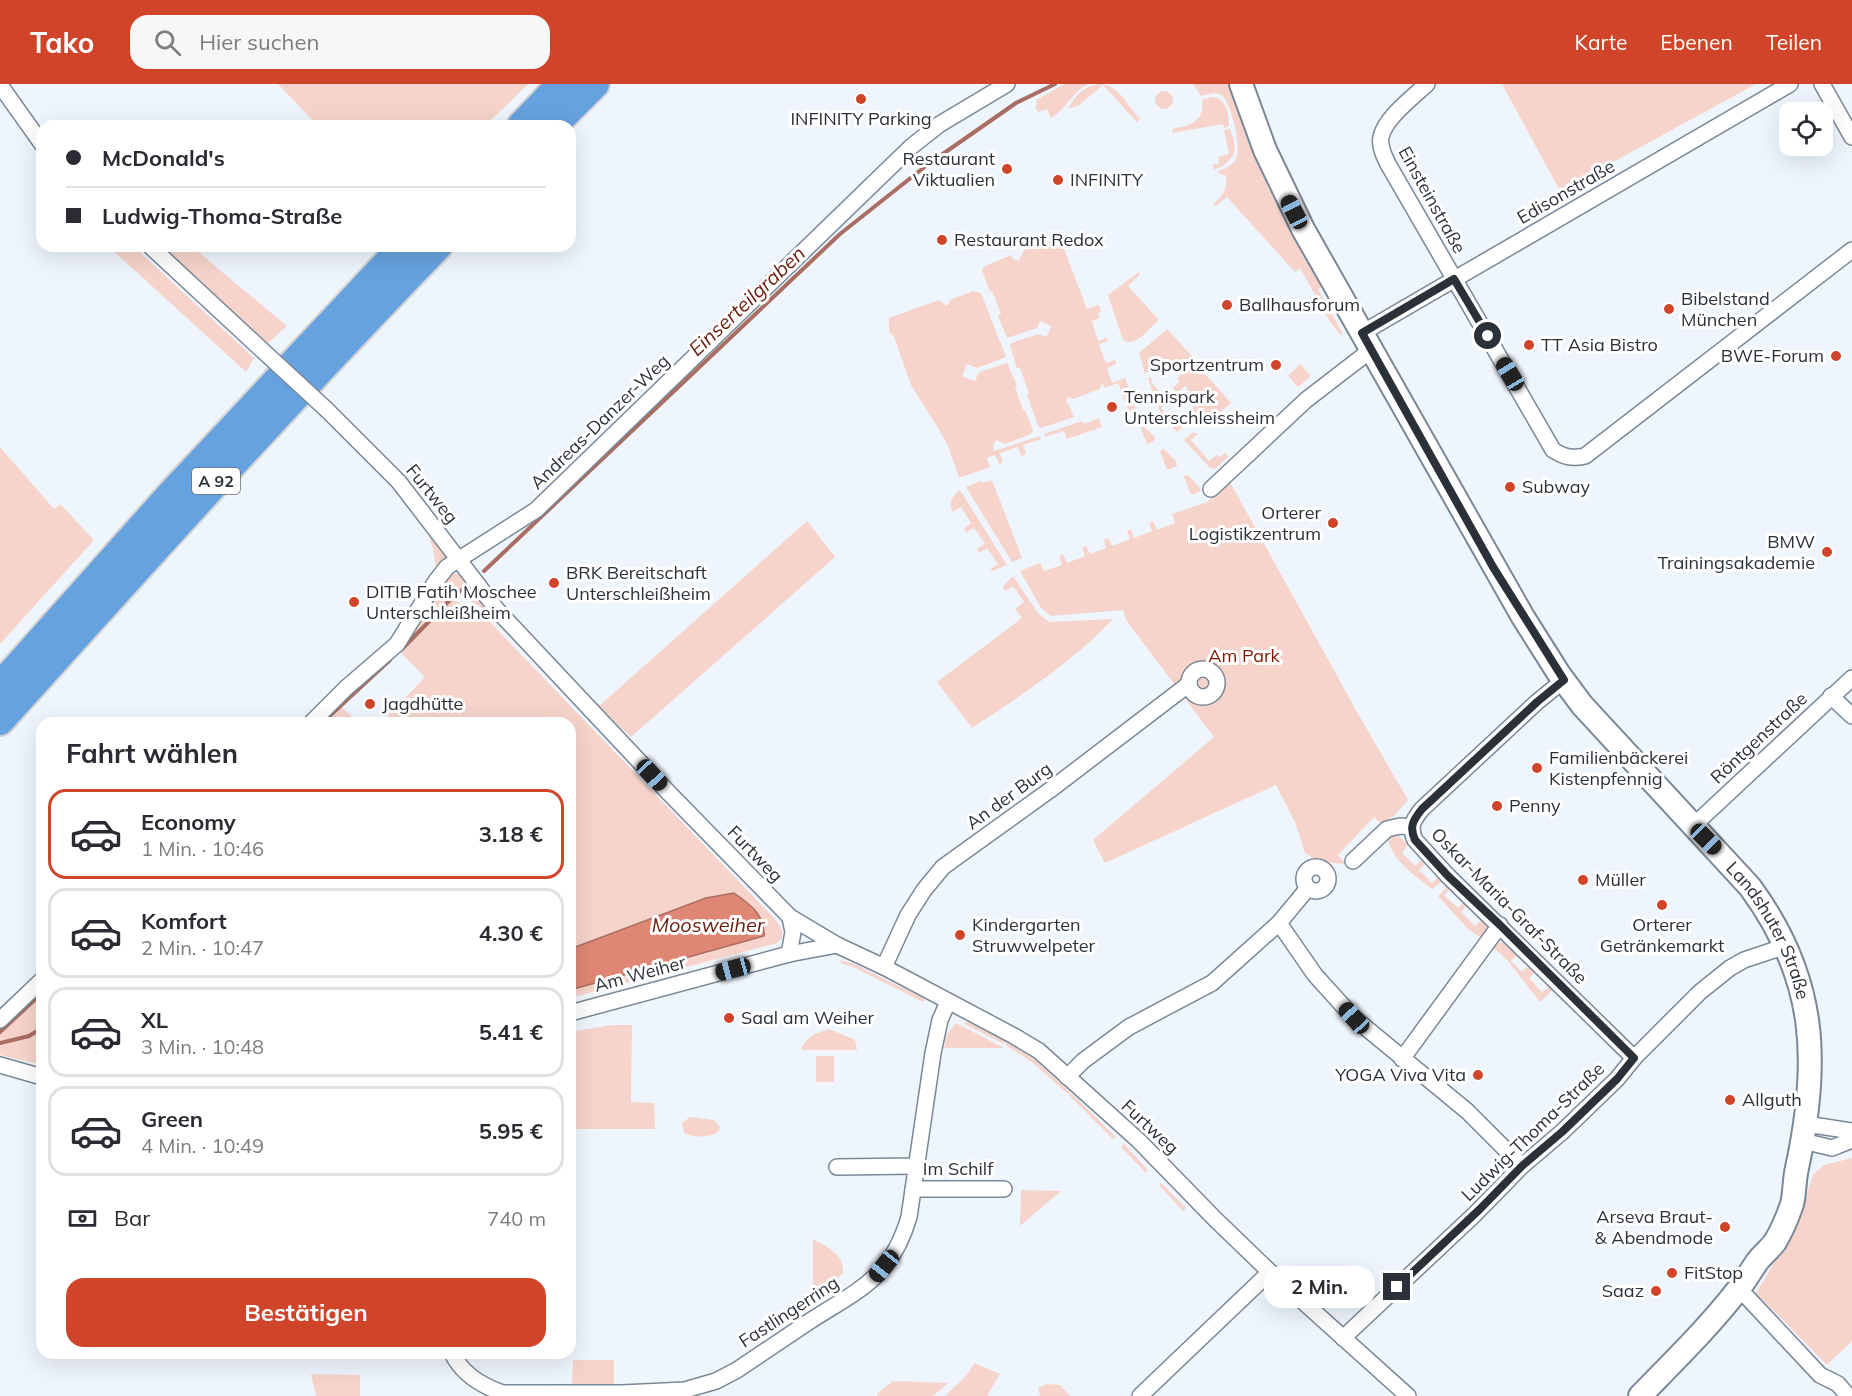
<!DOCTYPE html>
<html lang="de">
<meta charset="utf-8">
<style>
body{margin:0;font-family:Mulish,sans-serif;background:#f7f7f7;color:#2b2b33;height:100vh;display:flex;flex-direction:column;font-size:22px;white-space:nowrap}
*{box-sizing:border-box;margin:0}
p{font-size:20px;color:#7c7c81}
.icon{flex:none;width:33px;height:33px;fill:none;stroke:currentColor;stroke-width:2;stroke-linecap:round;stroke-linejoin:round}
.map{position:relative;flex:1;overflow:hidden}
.panel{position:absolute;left:36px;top:633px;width:540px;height:642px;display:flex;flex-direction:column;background:#fff;border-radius:18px;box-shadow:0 6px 24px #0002}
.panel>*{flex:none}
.hud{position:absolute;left:36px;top:36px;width:540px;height:132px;border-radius:18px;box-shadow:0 6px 24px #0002;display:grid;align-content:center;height:132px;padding:0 30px;background:#fff}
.fabs{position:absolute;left:1779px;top:18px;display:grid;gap:12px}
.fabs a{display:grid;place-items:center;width:54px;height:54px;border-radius:12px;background:#fff;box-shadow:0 6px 24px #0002;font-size:30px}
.end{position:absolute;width:27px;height:27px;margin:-14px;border:8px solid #2b3138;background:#fff;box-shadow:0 0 0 3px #fff}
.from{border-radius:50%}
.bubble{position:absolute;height:42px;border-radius:18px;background:#fff;box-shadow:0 6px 24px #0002;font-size:20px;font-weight:700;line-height:42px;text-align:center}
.car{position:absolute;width:18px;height:36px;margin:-18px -9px;border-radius:8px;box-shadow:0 0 4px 2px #0007;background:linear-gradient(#222 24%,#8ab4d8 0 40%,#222 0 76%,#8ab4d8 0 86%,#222 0)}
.hud b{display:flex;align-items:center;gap:21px;height:57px;font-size:22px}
.hud b+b{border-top:2px solid #e1e1e2}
.hud i{width:15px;height:15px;background:#2b2b33}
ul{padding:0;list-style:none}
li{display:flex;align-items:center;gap:18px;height:90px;margin:0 12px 9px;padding:0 18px;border:3px solid #e1e1e2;border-radius:18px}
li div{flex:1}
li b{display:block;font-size:22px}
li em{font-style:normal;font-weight:700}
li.selected{border-color:#d0452a}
li>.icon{width:54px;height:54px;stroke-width:1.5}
h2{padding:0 30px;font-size:27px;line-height:72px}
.pay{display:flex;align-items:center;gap:15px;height:66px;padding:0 30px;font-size:22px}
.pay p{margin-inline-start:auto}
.cta{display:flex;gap:12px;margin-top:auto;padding:12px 30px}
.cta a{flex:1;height:69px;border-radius:18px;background:#d0452a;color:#fff;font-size:24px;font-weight:700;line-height:69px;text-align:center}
header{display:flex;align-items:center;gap:36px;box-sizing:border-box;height:84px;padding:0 30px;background:#d0452a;color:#fff}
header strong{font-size:28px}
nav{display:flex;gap:33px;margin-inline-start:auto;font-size:21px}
.search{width:420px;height:54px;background:#f7f7f7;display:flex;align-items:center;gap:15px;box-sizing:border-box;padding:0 21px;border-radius:18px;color:#7c7c81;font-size:22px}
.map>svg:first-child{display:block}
.green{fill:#f6d4cc}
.water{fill:#df8774;stroke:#a96d62;stroke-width:1.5}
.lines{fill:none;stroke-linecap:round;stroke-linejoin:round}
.stream{stroke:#a96d62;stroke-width:4}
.street-casing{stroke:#798898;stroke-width:18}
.secondary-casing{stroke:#798898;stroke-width:26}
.highway-casing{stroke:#d0d2d3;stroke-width:32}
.street{stroke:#fff;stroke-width:15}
.secondary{stroke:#fff;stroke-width:22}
.highway{stroke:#66a2df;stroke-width:28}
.street-bridge-casing{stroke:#798898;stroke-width:18;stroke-linecap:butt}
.street-bridge{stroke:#fff;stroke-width:15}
.route{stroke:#2b3138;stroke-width:8}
.poi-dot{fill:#d0452a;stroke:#fff;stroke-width:2}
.labels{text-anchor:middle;stroke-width:6;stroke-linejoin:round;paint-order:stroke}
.shield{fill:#fff;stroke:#6b6f74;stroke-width:1.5}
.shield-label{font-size:16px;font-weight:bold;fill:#2b3138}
.poi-label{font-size:18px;fill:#2b3138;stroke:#fff;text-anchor:start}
.street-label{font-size:18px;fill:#2b3138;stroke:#fff}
.park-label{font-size:18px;fill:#801802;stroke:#fff}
.water-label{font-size:20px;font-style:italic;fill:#6b1d0d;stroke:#fff}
</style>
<header>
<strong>Tako</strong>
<div class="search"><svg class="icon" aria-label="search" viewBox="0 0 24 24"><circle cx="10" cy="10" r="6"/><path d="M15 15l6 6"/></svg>Hier suchen</div>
<nav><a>Karte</a><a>Ebenen</a><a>Teilen</a></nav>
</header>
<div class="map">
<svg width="1852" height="1312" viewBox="0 0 1852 1312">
<rect width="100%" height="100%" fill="#eff5fc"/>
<g class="green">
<path d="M278,0H528L485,42H318Z"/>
<path d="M1065,0H1088C1071,9 1067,25 1051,34L1047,25L1038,28L1035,22L1037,21L1036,16Z"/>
<path d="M1101,0C1122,3 1126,22 1140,34L1137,38L1103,1L1078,22L1068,24C1077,10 1084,2 1101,0Z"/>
<path d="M1193,0H1229C1250,69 1287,140 1322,203L1318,205L1343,250L1341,251L1330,238L1300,184L1295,188L1227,113L1216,122L1213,120C1224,111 1227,106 1226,92L1217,88C1224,85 1232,82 1236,75C1242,65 1231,15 1220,10C1214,8 1207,11 1201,12Z"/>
<path d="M1502,0H1756L1560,107Z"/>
<circle cx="1164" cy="16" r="9"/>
<path d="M1212,13C1227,15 1229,30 1229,42L1224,44L1223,40L1172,49L1173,44C1190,43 1205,36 1202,16Z"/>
<path d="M1230,45C1239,67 1235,77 1214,86L1212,81L1219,80L1218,73L1229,70L1224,46Z"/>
<path d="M1060,154L1087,225L1099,221L1101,228L1098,229L1100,234L1092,237L1098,257L1107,254L1108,257L1099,260L1106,279L1115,276L1116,280L1107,284L1112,299L1125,294L1136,326L1129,328L1118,299L1105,304L1102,299L1100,305L1073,315L1068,313L1066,318L1068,319L1074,333L1041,344L1038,342L1027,310L1029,309L1020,284H1017L1010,262L1011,259L1038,250L1047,253L1051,242L1040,237L1037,244L1007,254L998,232L1001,230L992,207L990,208L982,186L985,182L1011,171L1013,175L1019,177L1024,166Z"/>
<path d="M108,162H133L254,274L246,288Z"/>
<path d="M162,162H191L287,242L267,260Z"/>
<path d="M1139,188L1140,190L1128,202L1159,236C1149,244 1136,264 1123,256L1108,211Z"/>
<path d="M973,207L981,209L1006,273L977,284L967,280L962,292L975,297L979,288L1007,279L1017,302L1015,303L1023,326H1025L1033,346L1031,350L1005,360L996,356L993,362L994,367L1040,352L1041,355L1023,361L1026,370L1021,372L1018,363L1000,369L1003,378L999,380L995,371L987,374L990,383L959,394L948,362L938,344L911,301L894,253L889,248V234L939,216L947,222L950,216Z"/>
<path d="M1167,245L1193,273L1174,289L1158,273L1150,279L1153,283L1145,290L1139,269Z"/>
<path d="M1300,280L1311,292L1298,303L1288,292Z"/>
<path d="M1192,281L1197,288L1201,285L1231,319L1206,341L1192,325L1199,318L1185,302L1177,309L1173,304L1180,297L1177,294Z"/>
<path d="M1150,293L1153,296L1151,298L1168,317L1161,324L1177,342L1186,336L1185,340L1177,348L1161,330L1148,295Z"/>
<path d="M1099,334L1102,343L1067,355L1064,347L1045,353L1044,350L1082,337L1084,340Z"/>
<path d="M1142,341L1155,353L1153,358L1147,360L1140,342Z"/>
<path d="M1193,348L1198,350L1191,356L1209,377L1217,371L1220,373L1225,369L1228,373L1215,385L1210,384L1184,356Z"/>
<path d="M353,358C370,375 447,458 446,477L437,490L433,465L427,446L401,411Z"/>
<path d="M0,363L54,425L60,420L94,456L0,560Z"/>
<path d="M1164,365L1176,377L1177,382L1167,386L1160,367Z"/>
<path d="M1186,391L1189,392L1201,405L1200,407L1191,411L1184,392Z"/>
<path d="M992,396L1022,474L1012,478L966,403L980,397L983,399Z"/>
<path d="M1230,398L1357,628L1408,716L1396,730L1382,740L1374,733L1338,771L1345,779L1342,780L1318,777L1305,769L1295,738L1276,701L1105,779L1093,756L1214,653L1126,536L1123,526L1051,532L1041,524L1020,487L1040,479L1044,487L1062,481L1059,472L1063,470L1067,479L1085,472L1082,464L1086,462L1090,470L1106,464L1104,456L1108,454L1112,462L1130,455L1127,447L1131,445L1134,454L1152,447L1149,439L1153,437L1157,446L1175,439L1172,430L1207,418Z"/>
<path d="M960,406L1007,481L992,487L990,486L998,480L987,464L979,469L977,465L985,459L974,444L966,449L964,445L971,439L961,423L953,428C948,420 952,411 960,406Z"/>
<path d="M807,437L835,473L631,653L598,623Z"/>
<path d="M449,489C468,488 479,513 490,527L488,528L441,498Z"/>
<path d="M1013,492L1038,529L1049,538L1113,535C1074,577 1019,613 972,644L937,598L1022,534L1015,525L1024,518L1013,502L1005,507L1003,505L1004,501Z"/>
<path d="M441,508L488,536L776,836L782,846V854L777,859L570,914V906L753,822L734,809L706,814L570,865V639H381L425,593L397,565Z"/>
<path d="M338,620L359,639H319Z"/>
<path d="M1394,747H1399L1400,753L1408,761L1402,769L1415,782L1422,775L1426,779L1419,786L1432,799L1439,792L1444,796L1432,805C1414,791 1393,777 1387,754Z"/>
<path d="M1449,801L1451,804L1444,811L1458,824L1465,817L1468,820L1461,828L1475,842L1483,834C1489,841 1486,848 1483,855L1468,845L1438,812Z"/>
<path d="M1498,858L1507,860L1518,870L1511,877L1522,888L1529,881L1536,887L1529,894L1542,908L1550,902L1554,905L1540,918L1508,877L1492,862Z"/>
<path d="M839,876L852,879L925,915L923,918L851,882L843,880Z"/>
<path d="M42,906V981L0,971V946Z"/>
<path d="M968,938L1005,957L1004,960L963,939Z"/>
<path d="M956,939L1004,964H944L946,952Z"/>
<path d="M612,941H632L631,1018L654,1019L655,1045H570V948Z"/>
<path d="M829,945L855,956L857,966H801C805,953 816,949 829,945Z"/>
<path d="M1007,958L1035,976L1070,1008L1068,1010L1033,979L1006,961Z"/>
<rect x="816" y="972" width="18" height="26"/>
<path d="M1071,1009L1116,1053L1113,1055L1069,1011Z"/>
<path d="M690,1033L714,1036L720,1043L719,1047C711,1054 693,1054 684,1049L682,1039Z"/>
<path d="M1124,1060L1148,1086L1145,1088L1121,1063Z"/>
<path d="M1852,1074V1257L1827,1281L1756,1209L1788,1155L1807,1110L1813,1091L1824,1081Z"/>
<path d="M1161,1099L1186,1124L1183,1127L1159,1101Z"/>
<path d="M1021,1106L1061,1107L1020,1142Z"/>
<path d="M813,1155C827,1163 845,1171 843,1189L835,1197L813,1209Z"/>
<path d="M573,1276H614V1300H572Z"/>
<path d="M974,1279L1000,1290L987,1312H945C957,1299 966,1296 974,1279Z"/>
<path d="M311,1290L360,1291V1312H316Z"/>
<path d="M893,1297L948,1299L933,1312H877V1310Z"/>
<path d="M1047,1300L1060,1301L1070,1312H1040L1038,1304Z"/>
</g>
<path class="water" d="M734,809C750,820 765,831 764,852L570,906V865L706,814Z"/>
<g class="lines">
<g class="stream">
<path d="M484,487L840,150L927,81L1016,19L1055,0"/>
<path d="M459,508L468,501"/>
<path d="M402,565L450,516"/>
<path d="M322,639L390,576"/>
<path d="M0,948L42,909"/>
<path d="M0,959L29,952L42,944"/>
</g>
<g class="street-casing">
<g id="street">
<path d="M1427,0C1413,13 1385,34 1381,53C1379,62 1384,72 1388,80L1553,366C1564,373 1572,375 1585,372L1852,166"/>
<path d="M1822,0L1852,53"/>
<path d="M0,1L42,60"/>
<path d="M150,162L262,266"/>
<path d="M1362,249L1790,0"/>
<path d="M327,326L399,398L498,527L668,708L790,833L837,861L884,883L1014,952L1039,967L1138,1056L1215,1135L1270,1188L1408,1312"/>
<path d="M1211,405L1306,316L1371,266"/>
<circle cx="1203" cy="599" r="14"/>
<path d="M1564,596L1537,618L1422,725C1413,736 1409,743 1415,756L1448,792L1634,974"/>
<path d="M1831,612L1852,632"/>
<path d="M311,639L346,604L397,560L436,497L447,483L536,426L912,62L940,40L1007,0"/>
<path d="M1693,742L1852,594"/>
<path d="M1353,777L1387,745L1400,742L1411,743"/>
<circle cx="1316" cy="795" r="12"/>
<path d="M1279,839L1315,891L1354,934L1467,1027L1522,1082"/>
<path d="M789,870L793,848L790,833"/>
<path d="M884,883L908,831L924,806L943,783L1050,706L1189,600"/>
<path d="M570,929L789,870L837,861"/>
<path d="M0,936L42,896"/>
<path d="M1402,975L1500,841"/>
<path d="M0,981L42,993"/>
<path d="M1067,993L1083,977L1129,943L1212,899L1279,839L1308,804"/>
<path d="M1806,1040L1852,1047"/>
<path d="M1803,1057L1832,1064L1852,1056"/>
<path d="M837,1083L916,1082"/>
<path d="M913,1105H1004"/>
<path d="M1738,1206L1748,1214L1820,1291L1838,1300L1848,1312"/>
<path d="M1343,1254L1474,1131L1522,1082L1562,1048L1617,995L1634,974L1700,908L1730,884L1744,876L1786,862"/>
<path d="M452,1269C462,1290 482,1302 503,1309H622L685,1306L716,1297L737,1286C762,1269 786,1253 810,1237C860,1205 891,1194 909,1133L933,969L940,936L948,918"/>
<path d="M1140,1312L1270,1188"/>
</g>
</g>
<g class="secondary-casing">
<g id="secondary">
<path id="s1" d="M1241,0L1265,66L1303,145L1523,533L1559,590L1582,621L1750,803C1817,894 1820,977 1797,1084C1794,1096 1795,1109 1792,1120C1788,1132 1781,1148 1775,1158C1770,1165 1762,1171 1757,1178C1750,1188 1744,1199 1736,1208C1707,1245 1673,1278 1640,1312"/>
</g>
</g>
<g class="highway-casing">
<g id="highway">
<path d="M521,42L561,0"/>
<path d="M553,42L595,0"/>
<path d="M0,602L171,410L403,162"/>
<path d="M0,637C144,477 288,317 438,162"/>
</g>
</g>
<use href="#street" class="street"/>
<use href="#secondary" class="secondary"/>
<use href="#highway" class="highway"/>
<g class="street-bridge-casing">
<path id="street-bridge" d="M262,266L327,326"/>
</g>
<use href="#street-bridge" class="street-bridge"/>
</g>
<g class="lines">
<path class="route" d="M1397,1203L1480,1125L1522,1082L1562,1048L1617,995L1634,974L1500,841L1448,792L1415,756C1409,743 1413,736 1422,725L1537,618L1564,596L1493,483L1362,249L1454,195L1488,252"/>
</g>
<g class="poi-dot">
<circle cx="861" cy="15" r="6"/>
<circle cx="1007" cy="85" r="6"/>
<circle cx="1058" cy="96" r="6"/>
<circle cx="942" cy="156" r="6"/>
<circle cx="1227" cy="221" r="6"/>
<circle cx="1669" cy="225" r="6"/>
<circle cx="1529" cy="261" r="6"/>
<circle cx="1836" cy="272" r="6"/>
<circle cx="1276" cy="281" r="6"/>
<circle cx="1112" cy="323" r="6"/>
<circle cx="1510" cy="403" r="6"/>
<circle cx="1333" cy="439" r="6"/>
<circle cx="1827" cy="468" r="6"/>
<circle cx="554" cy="499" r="6"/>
<circle cx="354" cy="518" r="6"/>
<circle cx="370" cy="620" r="6"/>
<circle cx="1537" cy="684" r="6"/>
<circle cx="1497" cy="722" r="6"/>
<circle cx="1583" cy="796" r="6"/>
<circle cx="1662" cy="821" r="6"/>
<circle cx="960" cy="851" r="6"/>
<circle cx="729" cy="934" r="6"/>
<circle cx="1478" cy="991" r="6"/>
<circle cx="1730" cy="1016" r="6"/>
<circle cx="1725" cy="1143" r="6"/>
<circle cx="1672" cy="1189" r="6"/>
<circle cx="1656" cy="1207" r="6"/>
</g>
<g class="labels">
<rect class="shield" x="192" y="384" width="48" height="26" rx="4.5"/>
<g class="shield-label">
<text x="216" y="403">A 92</text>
</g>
<g class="poi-label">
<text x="861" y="41" text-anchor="middle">INFINITY Parking</text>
<text x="995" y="81" text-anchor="end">Restaurant<tspan x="995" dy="21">Viktualien</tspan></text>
<text x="1070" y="102">INFINITY</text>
<text x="954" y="162">Restaurant Redox</text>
<text x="1681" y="221">Bibelstand<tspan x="1681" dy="21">München</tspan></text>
<text x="1239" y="227">Ballhausforum</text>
<text x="1541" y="267">TT Asia Bistro</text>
<text x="1824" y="278" text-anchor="end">BWE-Forum</text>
<text x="1264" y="287" text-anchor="end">Sportzentrum</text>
<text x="1124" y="319">Tennispark<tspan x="1124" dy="21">Unterschleissheim</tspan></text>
<text x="1522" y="409">Subway</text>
<text x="1321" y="435" text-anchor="end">Orterer<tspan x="1321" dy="21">Logistikzentrum</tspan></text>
<text x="1815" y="464" text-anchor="end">BMW<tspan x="1815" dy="21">Trainingsakademie</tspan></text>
<text x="566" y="495">BRK Bereitschaft<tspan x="566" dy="21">Unterschleißheim</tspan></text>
<text x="366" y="514">DITIB Fatih Moschee<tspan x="366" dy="21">Unterschleißheim</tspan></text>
<text x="382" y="626">Jagdhütte</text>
<text x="1549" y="680">Familienbäckerei<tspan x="1549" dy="21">Kistenpfennig</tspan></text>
<text x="1509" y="728">Penny</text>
<text x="1595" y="802">Müller</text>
<text x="972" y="847">Kindergarten<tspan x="972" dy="21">Struwwelpeter</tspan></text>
<text x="1662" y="847" text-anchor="middle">Orterer<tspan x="1662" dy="21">Getränkemarkt</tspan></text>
<text x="741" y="940">Saal am Weiher</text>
<text x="1466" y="997" text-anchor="end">YOGA Viva Vita</text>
<text x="1742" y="1022">Allguth</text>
<text x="1713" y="1139" text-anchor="end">Arseva Braut-<tspan x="1713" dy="21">&amp; Abendmode</tspan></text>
<text x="1684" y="1195">FitStop</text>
<text x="1644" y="1213" text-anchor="end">Saaz</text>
</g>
<g class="street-label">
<text transform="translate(1566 108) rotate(-30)" y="6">Edisonstraße</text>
<text transform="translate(1432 116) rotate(61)" y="6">Einsteinstraße</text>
<text transform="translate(600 338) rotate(-44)" y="6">Andreas-Danzer-Weg</text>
<text transform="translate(432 410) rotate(51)" y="6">Furtweg</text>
<text transform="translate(1759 654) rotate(-43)" y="6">Röntgenstraße</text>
<text transform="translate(1009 712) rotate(-36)" y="6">An der Burg</text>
<text transform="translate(755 770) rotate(46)" y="6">Furtweg</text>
<text transform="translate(1509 822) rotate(45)" y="6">Oskar-Maria-Graf-Straße</text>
<text dy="6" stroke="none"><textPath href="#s1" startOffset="1005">Landshuter Straße</textPath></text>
<text transform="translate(640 890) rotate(-15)" y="6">Am Weiher</text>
<text transform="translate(1150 1043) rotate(43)" y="6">Furtweg</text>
<text transform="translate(1533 1048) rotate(-44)" y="6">Ludwig-Thoma-Straße</text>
<text x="958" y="1091">Im Schilf</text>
<text transform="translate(789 1228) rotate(-33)" y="6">Fastlingerring</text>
</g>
<g class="park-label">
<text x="1244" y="578">Am Park</text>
</g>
<g class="water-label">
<text transform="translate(747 217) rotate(-43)" y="7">Einserteilgraben</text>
<text x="708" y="848">Moosweiher</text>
</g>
</g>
</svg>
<div class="fabs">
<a><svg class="icon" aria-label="locate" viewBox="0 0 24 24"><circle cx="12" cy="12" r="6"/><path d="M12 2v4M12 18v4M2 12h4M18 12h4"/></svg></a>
</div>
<i class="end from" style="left:1488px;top:252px"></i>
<i class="end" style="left:1397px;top:1203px"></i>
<div class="bubble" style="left:1264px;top:1182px;width:111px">2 Min.</div>
<i class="car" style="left:1294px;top:128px;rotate:332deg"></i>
<i class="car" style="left:1510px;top:290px;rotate:329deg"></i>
<i class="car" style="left:652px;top:691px;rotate:137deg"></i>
<i class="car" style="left:1706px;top:755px;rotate:135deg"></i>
<i class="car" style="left:733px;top:885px;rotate:255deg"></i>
<i class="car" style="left:1354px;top:934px;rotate:318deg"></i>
<i class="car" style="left:884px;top:1182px;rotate:219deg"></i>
<div class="hud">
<b><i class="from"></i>McDonald's</b>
<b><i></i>Ludwig-Thoma-Straße</b>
</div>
<section class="panel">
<h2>Fahrt wählen</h2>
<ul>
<li class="selected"><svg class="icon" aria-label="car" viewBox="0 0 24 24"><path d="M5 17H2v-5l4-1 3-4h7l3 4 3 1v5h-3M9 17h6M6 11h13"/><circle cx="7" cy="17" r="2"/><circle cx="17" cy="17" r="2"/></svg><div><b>Economy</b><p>1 Min. · 10:46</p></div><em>3.18 €</em></li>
<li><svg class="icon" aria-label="car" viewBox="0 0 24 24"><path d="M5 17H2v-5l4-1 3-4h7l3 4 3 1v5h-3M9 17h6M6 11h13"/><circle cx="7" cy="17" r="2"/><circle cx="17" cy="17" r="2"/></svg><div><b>Komfort</b><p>2 Min. · 10:47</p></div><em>4.30 €</em></li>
<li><svg class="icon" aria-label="car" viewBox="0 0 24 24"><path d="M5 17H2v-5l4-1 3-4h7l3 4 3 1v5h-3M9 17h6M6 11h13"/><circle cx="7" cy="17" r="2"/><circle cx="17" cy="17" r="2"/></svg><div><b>XL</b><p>3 Min. · 10:48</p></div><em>5.41 €</em></li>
<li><svg class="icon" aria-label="car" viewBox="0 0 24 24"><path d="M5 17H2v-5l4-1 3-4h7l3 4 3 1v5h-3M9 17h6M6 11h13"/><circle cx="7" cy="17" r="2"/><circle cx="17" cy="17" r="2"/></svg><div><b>Green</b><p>4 Min. · 10:49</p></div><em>5.95 €</em></li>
</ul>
<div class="pay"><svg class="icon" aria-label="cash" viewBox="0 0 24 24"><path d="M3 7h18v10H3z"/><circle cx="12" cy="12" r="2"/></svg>Bar<p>740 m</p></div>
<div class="cta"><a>Bestätigen</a></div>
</section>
</div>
